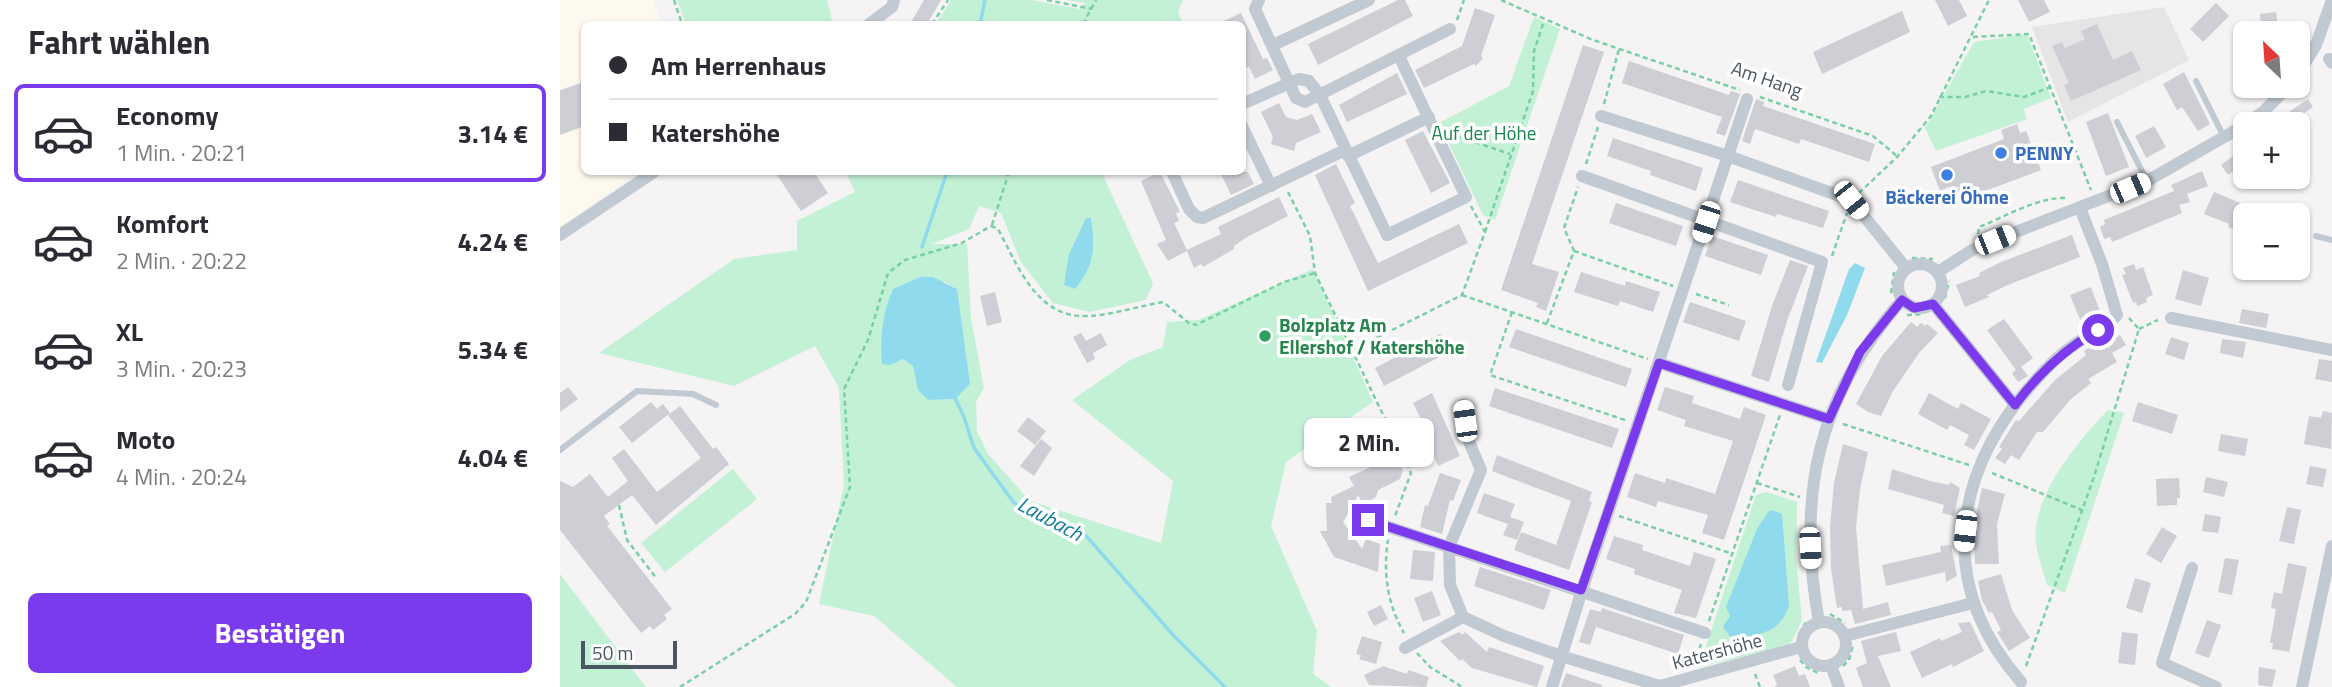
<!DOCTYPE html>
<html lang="de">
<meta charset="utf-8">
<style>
body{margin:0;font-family:"Titillium Web",sans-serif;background:#f7f7f7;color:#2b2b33;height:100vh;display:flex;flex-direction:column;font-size:26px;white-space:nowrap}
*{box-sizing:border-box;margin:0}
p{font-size:23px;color:#7c7c81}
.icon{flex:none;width:38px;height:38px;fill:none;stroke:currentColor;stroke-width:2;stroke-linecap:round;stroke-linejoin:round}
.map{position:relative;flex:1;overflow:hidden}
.side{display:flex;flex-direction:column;background:#fff;width:560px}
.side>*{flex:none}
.hud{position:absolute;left:21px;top:21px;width:665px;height:154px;border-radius:10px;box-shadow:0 2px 5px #0004;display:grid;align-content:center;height:154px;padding:0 28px;background:#fff}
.needle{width:46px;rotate:335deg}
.tools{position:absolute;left:1673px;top:21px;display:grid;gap:14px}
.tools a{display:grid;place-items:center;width:77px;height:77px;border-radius:10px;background:#fff;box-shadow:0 2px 5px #0004;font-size:35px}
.scale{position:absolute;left:21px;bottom:18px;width:96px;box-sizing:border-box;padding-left:7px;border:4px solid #4a5661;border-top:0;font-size:19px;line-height:24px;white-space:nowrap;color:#4a5661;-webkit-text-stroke:5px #fff;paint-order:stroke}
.end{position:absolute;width:32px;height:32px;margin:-16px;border:9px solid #7c3aed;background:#fff;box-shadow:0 0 0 4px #fff}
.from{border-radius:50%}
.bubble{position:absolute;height:49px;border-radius:10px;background:#fff;box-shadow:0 2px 5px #0004;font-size:23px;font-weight:700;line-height:49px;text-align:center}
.car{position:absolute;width:21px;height:42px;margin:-21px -10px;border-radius:9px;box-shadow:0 0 5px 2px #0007;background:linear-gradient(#fff 24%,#345 0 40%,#fff 0 76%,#345 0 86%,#fff 0)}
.hud b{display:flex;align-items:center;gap:24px;height:66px;font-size:26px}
.hud b+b{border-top:2px solid #e1e1e2}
.hud i{width:18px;height:18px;background:#2b2b33}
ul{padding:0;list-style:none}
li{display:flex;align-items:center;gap:21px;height:98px;margin:0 14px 10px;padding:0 14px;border:4px solid transparent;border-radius:10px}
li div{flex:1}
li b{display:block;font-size:26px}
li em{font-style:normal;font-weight:700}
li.active{border-color:#7c3aed}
li>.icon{width:63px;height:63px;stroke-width:1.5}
h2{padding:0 28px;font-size:32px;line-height:84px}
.cta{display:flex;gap:14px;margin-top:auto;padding:14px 28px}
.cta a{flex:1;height:80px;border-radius:10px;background:#7c3aed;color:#fff;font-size:28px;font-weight:700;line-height:80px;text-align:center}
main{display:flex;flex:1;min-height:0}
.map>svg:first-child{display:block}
.commercial{fill:#fdf9ef}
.education{fill:#e6e4e5}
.green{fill:#c3f1d5;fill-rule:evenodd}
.water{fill:#90daee}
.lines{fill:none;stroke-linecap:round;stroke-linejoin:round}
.stream{stroke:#90daee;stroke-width:3.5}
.building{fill:#cdcfd5}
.path{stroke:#7ad0a6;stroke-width:2.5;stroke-dasharray:5 3.5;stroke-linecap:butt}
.lane{stroke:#c1cad2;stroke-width:6}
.street{stroke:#c1cad2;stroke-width:12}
.route{stroke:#7c3aed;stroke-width:9}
.shop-dot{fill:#3f7fe0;stroke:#fff;stroke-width:2.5}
.leisure-dot{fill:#2e9e5b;stroke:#fff;stroke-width:2.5}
.labels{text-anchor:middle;stroke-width:7;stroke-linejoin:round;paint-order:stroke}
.street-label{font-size:19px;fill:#4a5661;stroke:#fff}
.park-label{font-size:19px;fill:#17864f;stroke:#fff}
.shop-label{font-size:19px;font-weight:bold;fill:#366cbe;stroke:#fff;text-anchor:start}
.leisure-label{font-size:19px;font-weight:bold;fill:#27864d;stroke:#fff;text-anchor:start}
.water-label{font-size:21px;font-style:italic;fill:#0c7c9b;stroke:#fff}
</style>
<main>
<section class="side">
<h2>Fahrt wählen</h2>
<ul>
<li class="active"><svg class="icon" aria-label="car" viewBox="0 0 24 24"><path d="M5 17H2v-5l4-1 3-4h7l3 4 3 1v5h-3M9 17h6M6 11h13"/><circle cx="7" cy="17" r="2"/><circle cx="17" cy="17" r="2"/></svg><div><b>Economy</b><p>1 Min. · 20:21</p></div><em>3.14 €</em></li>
<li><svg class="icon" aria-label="car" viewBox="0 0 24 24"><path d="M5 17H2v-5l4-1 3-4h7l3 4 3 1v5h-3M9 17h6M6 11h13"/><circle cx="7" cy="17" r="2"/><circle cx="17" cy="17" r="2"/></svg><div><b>Komfort</b><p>2 Min. · 20:22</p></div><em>4.24 €</em></li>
<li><svg class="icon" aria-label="car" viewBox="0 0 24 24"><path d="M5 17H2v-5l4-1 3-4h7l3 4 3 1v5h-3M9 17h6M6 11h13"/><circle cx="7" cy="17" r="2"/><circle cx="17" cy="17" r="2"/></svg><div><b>XL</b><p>3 Min. · 20:23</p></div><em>5.34 €</em></li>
<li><svg class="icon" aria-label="car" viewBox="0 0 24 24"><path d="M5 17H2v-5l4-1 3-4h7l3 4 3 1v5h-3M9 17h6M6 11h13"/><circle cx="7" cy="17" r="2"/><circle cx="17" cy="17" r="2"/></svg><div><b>Moto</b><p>4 Min. · 20:24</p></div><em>4.04 €</em></li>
</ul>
<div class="cta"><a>Bestätigen</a></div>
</section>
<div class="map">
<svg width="1772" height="687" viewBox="0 0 1772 687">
<rect width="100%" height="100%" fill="#f5f3f3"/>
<path class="commercial" d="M0,0H93L101,24H24V172H77L0,227Z"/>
<path class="education" d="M1604,7L1629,60L1508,122L1472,27Z"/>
<g class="green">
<path d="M117,0H267L273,24H126Z"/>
<path d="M391,0H472L519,9L525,3L507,0H623L618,12L623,24H376Z"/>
<path d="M974,17L1000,29L935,220L923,215L879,123L949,86Z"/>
<path d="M1467,34L1491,98L1464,109L1467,119L1376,151L1365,128L1414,42Z"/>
<path d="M286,172H546L544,178L593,283L586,300L529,312L493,303L461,262L441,213L419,206L409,229L372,244H407L411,318L424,388L416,402L417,431L428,454L470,501L601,543L613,481L512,400L570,360L603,347L607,322L638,320L753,269L813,402L726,462L711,526L757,631L753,674L771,687H397L314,616L259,604L284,485L279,388L255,346L174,386L39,353L174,259L237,250V221L295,192ZM360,277L385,282L397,289L395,399L368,400L358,389L353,366L343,359L333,289Z"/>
<path d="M1548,410L1564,413L1505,593L1487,585C1483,571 1478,557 1476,543C1470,498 1519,440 1548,410Z"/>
<path d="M173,469L197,499L105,572L81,543Z"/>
<path d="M1206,492L1237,502L1236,559L1242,620L1232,641L1226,646L1139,667L1196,495Z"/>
<path d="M0,574L86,687H0Z"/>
</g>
<g class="water">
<path d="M526,218H531C535,249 535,264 515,289L504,285L509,254Z"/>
<path d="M1295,263L1305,268L1287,315L1262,363L1256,362L1289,269Z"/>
<path d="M360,277H373L397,289L410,384L395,399L368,400L358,390L353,366L343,359L330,365L322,364C320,336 322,315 333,289Z"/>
<path d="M1212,510L1222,514L1229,606C1219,635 1200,633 1173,640L1163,627L1170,616L1166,607L1197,529L1208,512Z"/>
</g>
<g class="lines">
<g class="stream">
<path d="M420,24L425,0"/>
<path d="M362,247L387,172"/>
<path d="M394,396L404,417L414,448L454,503L491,521L521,530L614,636L665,687"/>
</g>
</g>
<g class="building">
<path d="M364,0H381L367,24H350Z"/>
<path d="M838,0H845L853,16L758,65L748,44Z"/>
<path d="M1375,0H1399L1407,16L1388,26Z"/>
<path d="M1458,0H1484L1490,12L1469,22Z"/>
<path d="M1656,3L1669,16L1643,42L1630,29Z"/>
<path d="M915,8L935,15L921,56L923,58L916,66L914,64L864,88L855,70L902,46Z"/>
<path d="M1342,11L1350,32L1262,74L1253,52Z"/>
<path d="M1716,12L1719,33H1702L1700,14Z"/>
<path d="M681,13L703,59L707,58L713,70L695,79L689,67L685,68L682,62V24H657Z"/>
<path d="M1537,24L1553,60L1572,51L1581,70L1511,101L1504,85L1509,83L1492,46L1502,42L1505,48L1525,39L1521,31Z"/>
<path d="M1023,45L1044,52L972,264L999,272L986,311L976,307L978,303L941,290Z"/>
<path d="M1069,61L1169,95L1171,91L1180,94L1165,136L1156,133L1162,117L1062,83Z"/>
<path d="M1624,72L1650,124L1638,131L1622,107L1617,110L1603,84Z"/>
<path d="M837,73L847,94L787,122L779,105Z"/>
<path d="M24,82V126L0,135V90Z"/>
<path d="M1196,99L1204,102L1203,106L1315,144L1309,162L1241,139L1239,144L1195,129L1190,144L1182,141Z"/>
<path d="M1748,99L1753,107L1729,124H1711Z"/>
<path d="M719,103L726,117L737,120L752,114L761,132L736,143L734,151L711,144L713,137L701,112Z"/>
<path d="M1548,113L1569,167L1546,176L1526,122Z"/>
<path d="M1457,124L1460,133L1466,131L1481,170L1393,203L1388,187L1380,191L1371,167L1444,139L1441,130Z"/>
<path d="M1594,126L1606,147L1586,158L1575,136Z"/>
<path d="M863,131L890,183L871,193L845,140Z"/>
<path d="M1053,138L1143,168L1136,191L1090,175L1091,171L1047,156Z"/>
<path d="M1685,147V182L1676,169L1668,175L1661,165Z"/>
<path d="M776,164L795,203L790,206L818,263L899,224L908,243L808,291L755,175Z"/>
<path d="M1642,171L1648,186L1627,194L1630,202L1619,205L1622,213L1552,242L1550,237L1544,239L1540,227L1545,224L1544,220L1614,191L1611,185Z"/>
<path d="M215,172H254L268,193L241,211Z"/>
<path d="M600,172L620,212L616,213L619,221L614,223L627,250L661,234L658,227L719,197L728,216L687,237L674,246V249L643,267L641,264L634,268L627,251L608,261L597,244L606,240L581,181Z"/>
<path d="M660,172H688L694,184L671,195Z"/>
<path d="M1178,180L1269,211L1263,228L1217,214L1216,217L1170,202Z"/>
<path d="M1654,192L1709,215H1685L1682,233L1668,227L1669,224L1644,214Z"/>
<path d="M1056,203L1123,226L1116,246L1049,223Z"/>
<path d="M1512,235L1520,257L1450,284L1427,295L1429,297L1405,307L1396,285L1420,276L1419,273L1441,262Z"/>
<path d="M1152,236L1208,255L1201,275L1145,256Z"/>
<path d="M1230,260L1248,266L1227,321L1209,382L1191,376L1212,306Z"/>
<path d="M1574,264L1576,270L1583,267L1593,295L1586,298L1587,302L1577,306L1576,302L1573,303L1562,275L1566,274L1563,268Z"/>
<path d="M1623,270L1649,278L1641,306L1615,299Z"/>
<path d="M1021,272L1065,286L1066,281L1100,292L1093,312L1060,301L1058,306L1014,292Z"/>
<path d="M1531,287L1541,314L1530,325L1528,320L1521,322L1510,295Z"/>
<path d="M435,292L442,322L427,326L420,296Z"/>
<path d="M1130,302L1186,321L1179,341L1123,322Z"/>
<path d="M1682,309L1709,314L1706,328L1679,323Z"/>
<path d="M1444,319L1473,358L1461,367L1468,376L1458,382L1452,373L1456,370L1427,330Z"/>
<path d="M1351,322L1357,327L1361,323L1365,326L1367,324L1378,333L1359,353L1333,391L1321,416L1308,412L1296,404L1322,356Z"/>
<path d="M956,329L1072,369L1066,387L949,347Z"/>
<path d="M521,333L526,341L541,333L547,345L533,353L535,359L527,363L513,337Z"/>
<path d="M880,334L889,352L824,386L815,368Z"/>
<path d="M1560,335L1566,345L1552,353L1557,362L1528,379L1531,383L1511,399L1483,432H1477L1459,460L1451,455L1445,464L1435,458L1442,449L1439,447L1456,420L1459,421L1495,380L1526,355L1524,351L1543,339L1546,344Z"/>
<path d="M1611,337L1629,343L1624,360L1605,354Z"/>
<path d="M1662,339L1686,342L1683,358L1660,353Z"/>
<path d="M1759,359L1772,361V382L1755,379Z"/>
<path d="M8,387L18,399L0,412V393Z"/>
<path d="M1105,387L1134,396L1132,403L1180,419L1184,407L1206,415L1164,540L1142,533L1148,515L1098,501L1096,507L1067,497L1075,473L1105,483L1106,478L1155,494L1173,441L1124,426L1126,420L1097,410Z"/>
<path d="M935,388L1059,429L1052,448L929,406Z"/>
<path d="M872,393L900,456L878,466L866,440L870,438L853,403Z"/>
<path d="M1369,393L1398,409L1401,403L1431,419L1414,450L1404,445L1409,435L1390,425L1387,430L1358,414Z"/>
<path d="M91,402L97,409L103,404L110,413L72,443L59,427Z"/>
<path d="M1578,402L1618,415L1612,434L1572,421Z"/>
<path d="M120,406L153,449L156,447L169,464L96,525L72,495L44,516L50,524L47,526L112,609L104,615L107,619L93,630L90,626L81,633L0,530V481L13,487L30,474L48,497L68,481L52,458L64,449L97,492L141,458L108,415Z"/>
<path d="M1763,411L1772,413L1771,449L1744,444L1749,416L1761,418Z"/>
<path d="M468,417L486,431L475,445L457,431Z"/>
<path d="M1661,434L1688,439L1685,456L1658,451Z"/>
<path d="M481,439L492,448L474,476L460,466Z"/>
<path d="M1283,444L1308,452L1300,489L1296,527L1303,609L1328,602L1331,615L1295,624L1291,610L1282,611V607L1277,608L1271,569L1270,527L1274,483Z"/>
<path d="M836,455L843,470L840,479L818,490L816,497L803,504L798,495L783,522L802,549L806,539L820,544L818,572L774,557L760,531H767L766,503H772L771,497L794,486L789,477Z"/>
<path d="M937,455L1032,492L1029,501L1032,502L1009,570L954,550L961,532L996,545L1011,501L932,471Z"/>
<path d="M1750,466L1767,469L1763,487L1746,484Z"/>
<path d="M1332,469L1370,481L1389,485L1390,482L1400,488L1394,516L1382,513L1384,505L1328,489Z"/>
<path d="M880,473L901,480L893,501L890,500L882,534L860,527L865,505L868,506Z"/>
<path d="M1646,477L1668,482L1664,497L1643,492Z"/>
<path d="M1619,478L1620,498H1617V505L1597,506L1596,479Z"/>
<path d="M1422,488L1445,494L1437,524L1439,564H1415L1414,531H1418L1417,511Z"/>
<path d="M924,493L955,504L950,517L964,522L957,540L943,535L948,524L917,513Z"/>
<path d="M1727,507L1741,510L1734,544L1719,541Z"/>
<path d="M1645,514L1661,517L1658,533L1642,531Z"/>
<path d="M1602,527L1617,536L1601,563L1586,554Z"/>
<path d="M1054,536L1083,545L1082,550L1130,566L1134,552L1156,559L1136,618L1114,613L1122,590L1074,574L1075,569L1046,559Z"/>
<path d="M1391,545L1397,576L1386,582L1385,572L1326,586L1322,565L1381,552L1380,546Z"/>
<path d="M853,550L875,552L873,581L850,579Z"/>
<path d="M1665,558L1679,560L1672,595L1658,592Z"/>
<path d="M1728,563L1747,567L1729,652L1712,649L1713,643H1710L1716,609L1711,608L1714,592L1722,594Z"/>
<path d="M920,567L991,590L984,610L914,586Z"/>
<path d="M1441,574L1452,610L1470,638L1449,651L1437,632L1441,630L1432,612L1429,613L1422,600L1418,581Z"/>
<path d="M1575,578L1591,583L1582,613L1566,608Z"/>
<path d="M872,591L881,615L863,622L854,598Z"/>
<path d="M821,605L828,619L814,626L807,612Z"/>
<path d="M1042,608L1124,635L1118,654L1036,627L1030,645L1019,642L1030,609L1041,612Z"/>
<path d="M1647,620L1661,625L1649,658L1635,653Z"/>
<path d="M1410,622L1424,651L1393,667L1392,664L1362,678L1350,652L1380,638L1381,641L1402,632L1398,623Z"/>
<path d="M899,632L903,635L905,632L927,652L929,647L984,666L977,687L912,668L902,659L900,661L880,641Z"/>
<path d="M1336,632L1341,651L1318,656L1331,687H1303L1296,668L1307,663L1301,641Z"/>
<path d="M1562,632L1578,634L1575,665L1558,663Z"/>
<path d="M802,636L822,642L816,664L799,659L801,655L796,654Z"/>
<path d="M823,666L847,674L848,670L869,677L866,687L809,685L804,675Z"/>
<path d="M1235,666L1239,676L1245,674L1250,687H1214L1217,685L1213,675Z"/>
<path d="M1699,667L1716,670L1712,687L1698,685Z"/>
<path d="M1006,673L1042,685V687H1001Z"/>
</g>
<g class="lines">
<g class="path">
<path d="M114,0L122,24"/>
<path d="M487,0L532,9"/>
<path d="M941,0L1033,40L1180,90"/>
<path d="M897,20L904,0"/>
<path d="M372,24L388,0"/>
<path d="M523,24L536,0"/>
<path d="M1413,37L1469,34L1531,190"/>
<path d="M1200,97L1313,136L1337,156"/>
<path d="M1379,97H1405L1426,91L1464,97L1491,87"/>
<path d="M1044,104L1059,49"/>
<path d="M891,134L950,154"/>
<path d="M1026,164L1038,127"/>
<path d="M728,192L750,236L755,273L851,473L835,516"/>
<path d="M1299,193L1338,156L1371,116L1429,0"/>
<path d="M432,225L449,172"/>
<path d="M431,226L438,229C458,266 477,319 528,316C552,315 579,306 603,302L629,323L636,325L724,282L755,273"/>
<path d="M925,232L973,91L974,51L984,21"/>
<path d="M1418,234L1419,227C1445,217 1477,197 1506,198"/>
<path d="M1014,251L1113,286"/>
<path d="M1272,256L1287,213"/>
<path d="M1352,258L1373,259"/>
<path d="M1331,293L1334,272"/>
<path d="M1136,294L1169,305"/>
<path d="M902,295L1088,359"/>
<path d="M1385,298L1389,281"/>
<path d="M952,312L930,375L1065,420"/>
<path d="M1347,315L1364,314"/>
<path d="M987,323L1014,251L1004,228L1018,187"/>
<path d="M1579,329L1598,320"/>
<path d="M794,349L902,295L925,232L911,206"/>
<path d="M1283,424L1409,465"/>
<path d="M1432,473L1522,510"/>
<path d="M1197,483L1240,497"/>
<path d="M59,505L67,540L97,579"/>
<path d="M1059,516L1173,554"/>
<path d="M828,539C823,573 827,603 844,633"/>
<path d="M1270,614L1285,623"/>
<path d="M1149,621L1220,415"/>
<path d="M1239,634L1246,622"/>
<path d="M857,653L870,667L902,687"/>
<path d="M1240,660L1246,667L1260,674"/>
<path d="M1134,664L1141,644"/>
<path d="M1283,666L1289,660L1293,645"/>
<path d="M1466,666L1534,477L1579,329L1569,318"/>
<path d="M1195,674L1200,687"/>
<path d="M120,687L235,614L246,602L290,487L284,389L308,340L328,273L345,260L402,243L431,226"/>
</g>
<g class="lane">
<path d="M1636,81L1664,137"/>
<path d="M1557,122L1587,181"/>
<path d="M1756,236L1772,240"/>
<path d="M0,450L77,391L133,394L156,405"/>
</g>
<g class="street">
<path d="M699,0L695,9L736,98L745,102L890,29"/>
<path d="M309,24L332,7L334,0"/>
<path d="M713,45L809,0"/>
<path d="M1769,59L1772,63"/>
<path d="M1738,74L1756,45L1772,0"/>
<path d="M682,104L739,79L749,81L760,95L827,235L906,197L839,56"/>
<path d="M1041,116L1168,156L1291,200L1346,268"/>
<path d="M1686,124L1704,111L1729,86"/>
<path d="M682,126L711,186"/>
<path d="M788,156L869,117"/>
<path d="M612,172L629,209L637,217L643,218L785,150"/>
<path d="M1022,176L1262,262L1228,385"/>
<path d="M0,235L94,172"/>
<circle cx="1360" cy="286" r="22"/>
<path d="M1378,272L1412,250L1435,240L1587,181L1685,125"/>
<path d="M1373,304L1455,405"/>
<path d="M1611,318L1772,350"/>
<path d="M1099,363L1269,419"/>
<path d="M903,405L907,437L921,470L889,547L890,585L903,617L944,636L1001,656L1100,686L1241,647"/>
<path d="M808,520L1145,633"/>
<path d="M1632,568L1602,663L1656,687"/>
<circle cx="1264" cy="644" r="22"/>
<path d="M1259,622C1236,496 1257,397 1342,300"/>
<path d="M1285,636L1413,603"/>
<path d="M845,648L903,617"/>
<path d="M1271,666L1279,687"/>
<path d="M1461,682C1371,579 1395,462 1486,369C1498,356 1512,345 1528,336C1539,329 1549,325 1557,315L1542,264L1520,208"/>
<path d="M992,687L1022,590L1187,99"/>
<path d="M1742,687L1772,546"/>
</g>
</g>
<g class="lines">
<path class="route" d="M808,520L1021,590L1099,363L1269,419L1300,352L1342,300L1354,308L1373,304L1455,405C1478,374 1505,349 1538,330"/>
</g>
<g class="shop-dot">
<circle cx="1441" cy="153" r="7"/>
<circle cx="1387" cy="175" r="7"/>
</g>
<circle class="leisure-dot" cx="705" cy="336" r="7"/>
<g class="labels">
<g class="street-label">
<text transform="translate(1207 79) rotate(19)" y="7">Am Hang</text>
<text transform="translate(1157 651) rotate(-15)" y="7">Katershöhe</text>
</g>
<g class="park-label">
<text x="924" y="140">Auf der Höhe</text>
</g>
<g class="shop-label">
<text x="1455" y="160">PENNY</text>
<text x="1387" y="204" text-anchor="middle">Bäckerei Öhme</text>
</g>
<g class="leisure-label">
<text x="719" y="332">Bolzplatz Am<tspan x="719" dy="22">Ellershof / Katershöhe</tspan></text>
</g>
<g class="water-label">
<text transform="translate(490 519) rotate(28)" y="7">Laubach</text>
</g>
</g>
</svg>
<div class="tools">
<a><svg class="needle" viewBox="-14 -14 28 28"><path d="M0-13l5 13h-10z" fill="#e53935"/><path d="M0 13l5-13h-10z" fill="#7c7c81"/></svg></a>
<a>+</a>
<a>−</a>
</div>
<div class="scale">50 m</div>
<i class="end from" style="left:1538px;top:330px"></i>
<i class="end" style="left:808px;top:520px"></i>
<div class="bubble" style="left:744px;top:418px;width:130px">2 Min.</div>
<i class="car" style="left:1570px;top:188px;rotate:67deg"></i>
<i class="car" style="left:1291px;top:200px;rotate:141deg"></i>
<i class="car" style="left:1146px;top:222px;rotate:198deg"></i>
<i class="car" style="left:1435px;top:240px;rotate:68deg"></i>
<i class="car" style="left:905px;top:421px;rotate:352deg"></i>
<i class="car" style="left:1405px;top:531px;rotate:186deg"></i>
<i class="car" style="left:1250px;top:548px;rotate:177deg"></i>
<div class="hud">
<b><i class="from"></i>Am Herrenhaus</b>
<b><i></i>Katershöhe</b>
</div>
</div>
</main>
